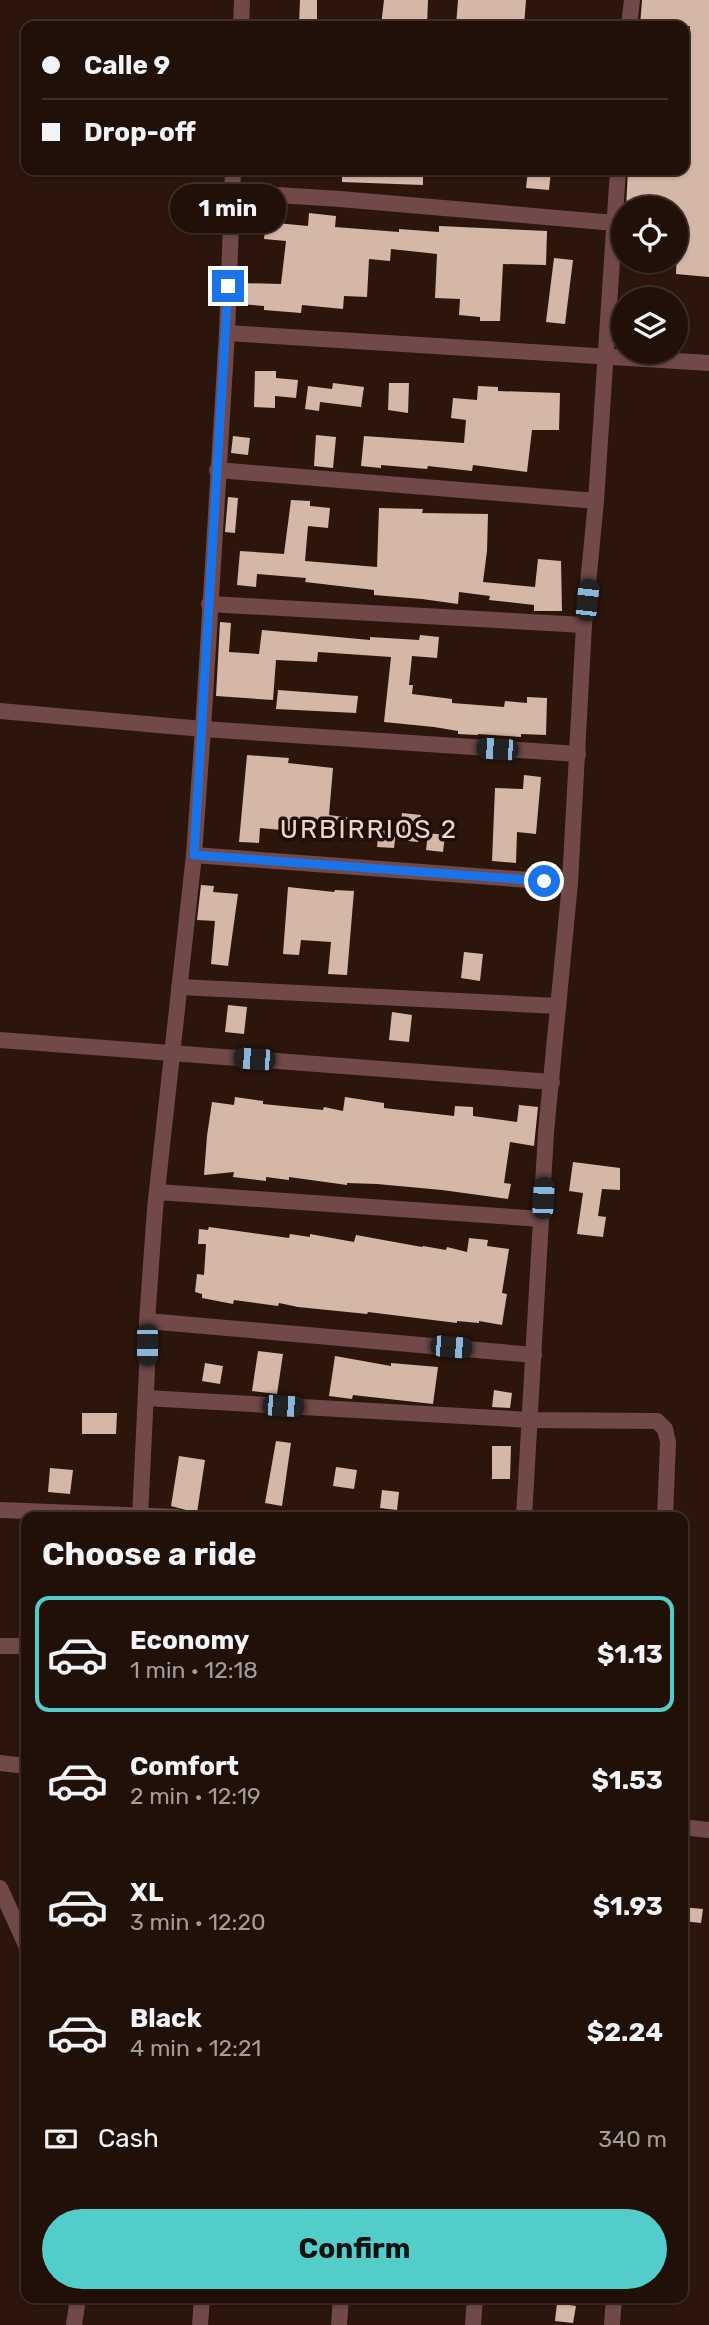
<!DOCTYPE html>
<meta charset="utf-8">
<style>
body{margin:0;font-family:Rubik,sans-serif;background:#2d1e16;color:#f1f3f6;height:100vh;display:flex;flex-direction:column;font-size:26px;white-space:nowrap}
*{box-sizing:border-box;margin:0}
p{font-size:23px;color:#a29d9c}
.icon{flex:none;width:38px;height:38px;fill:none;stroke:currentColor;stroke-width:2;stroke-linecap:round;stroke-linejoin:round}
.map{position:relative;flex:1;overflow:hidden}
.panel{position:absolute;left:21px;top:1512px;width:667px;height:791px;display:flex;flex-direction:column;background:#211008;border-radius:14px;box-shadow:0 2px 5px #0004,0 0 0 2px #3e3029}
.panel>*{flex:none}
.banner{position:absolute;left:21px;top:21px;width:668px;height:154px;border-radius:14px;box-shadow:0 2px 5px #0004,0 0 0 2px #3e3029;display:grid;align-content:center;height:154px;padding:0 21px;background:#211008}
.fabs{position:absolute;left:611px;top:196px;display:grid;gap:14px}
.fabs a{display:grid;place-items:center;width:77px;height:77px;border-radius:50%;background:#211008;box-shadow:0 2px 5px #0004,0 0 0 2px #3e3029;font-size:35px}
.end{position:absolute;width:32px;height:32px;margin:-16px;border:9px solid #1a73e8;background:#fff;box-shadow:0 0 0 4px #fff}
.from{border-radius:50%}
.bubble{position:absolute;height:49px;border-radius:24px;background:#211008;box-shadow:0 2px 5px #0004,0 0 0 2px #3e3029;font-size:23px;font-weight:700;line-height:49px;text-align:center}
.car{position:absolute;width:21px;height:42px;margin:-21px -10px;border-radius:9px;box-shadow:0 0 5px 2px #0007;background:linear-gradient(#222 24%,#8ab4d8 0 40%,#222 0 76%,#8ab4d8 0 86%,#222 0)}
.banner b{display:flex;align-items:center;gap:24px;height:66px;font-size:26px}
.banner b+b{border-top:2px solid #3e3029}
.banner i{width:18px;height:18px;background:#f1f3f6}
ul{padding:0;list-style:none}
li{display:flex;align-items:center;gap:21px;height:116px;margin:0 14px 10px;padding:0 7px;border:4px solid transparent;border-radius:14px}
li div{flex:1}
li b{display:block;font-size:26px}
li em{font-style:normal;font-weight:700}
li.active{border-color:#53cdca}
li>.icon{width:63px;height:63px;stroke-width:1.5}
h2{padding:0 21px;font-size:32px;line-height:84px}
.pay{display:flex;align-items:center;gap:18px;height:77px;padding:0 21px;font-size:26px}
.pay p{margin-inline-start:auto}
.button{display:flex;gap:14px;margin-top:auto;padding:14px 21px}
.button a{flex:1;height:80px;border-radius:42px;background:#53cdca;color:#111;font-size:28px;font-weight:700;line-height:80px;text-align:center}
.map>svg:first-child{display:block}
.building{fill:#d5b7a8}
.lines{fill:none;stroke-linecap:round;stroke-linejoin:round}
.street{stroke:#704948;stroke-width:16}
.route{stroke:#1a73e8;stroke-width:9}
.labels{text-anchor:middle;stroke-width:7;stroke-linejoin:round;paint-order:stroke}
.neighbourhood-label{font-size:26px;letter-spacing:2px;fill:#e7d7d0;stroke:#220d04}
</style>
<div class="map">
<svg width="709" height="2325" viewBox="0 0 709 2325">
<rect width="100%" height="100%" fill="#2c160b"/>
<g class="building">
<path d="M300,0H317V26H299Z"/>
<path d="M384,0H428L427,26H381Z"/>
<path d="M458,0H526L524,26H456Z"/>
<path d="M642,0H709V277L676,274L678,208H626L628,170H684V92L690,26H640Z"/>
<path d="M342,170H423V185L342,182Z"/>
<path d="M528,170H551L549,190L526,188Z"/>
<path d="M309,213L336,216L335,227L399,232V229L439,232V226L547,231L546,265L503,264L500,321H480V317L459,315L460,299L435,298L437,254L391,249L390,261L369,259L367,297L344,296L343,309L302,305L301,313L264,310V306L239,304V283L281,284L286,241L264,239L266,222L308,226Z"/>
<path d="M554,258L573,260L565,324L546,322Z"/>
<path d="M255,371H276V378L298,380L296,398L275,396V408L254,407Z"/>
<path d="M333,383L364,387L361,407L320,402L319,411L305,409L308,386L332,389Z"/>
<path d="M389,383H409L408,413L388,410Z"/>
<path d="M478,386L498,387V391L560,393L559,430H532L527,472L473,465L472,471L428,466L427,469L381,465V468L361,466L364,436L464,443L466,420L451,418L453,398L477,400Z"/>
<path d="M316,435L336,437L333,468L314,466Z"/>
<path d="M233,436L250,438L248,455L231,453Z"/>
<path d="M228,497L238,498L235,533L225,532Z"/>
<path d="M291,500L310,501V506L330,508L328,528L308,526L305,561L377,567L379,508L423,509L422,513L488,514L487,551L483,582L535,587L538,559L561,561L562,611H534V605L489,600L490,596L459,592L458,604L422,599L374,595V590L305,582L306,578L257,574L256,587L237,585L240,551L284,554Z"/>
<path d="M220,622L231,623L229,652L259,654L262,630L370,640V637L419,640L420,635L439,637L437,658L412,656L409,685H413L412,694L452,699V703L504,707L505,701L527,703V697L547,698L546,735L521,734V737L478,734V735L458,734V731L434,727L384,722L391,657L318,652L317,662L276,660L273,700L216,696Z"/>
<path d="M278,690L358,696L356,713L276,709Z"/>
<path d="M247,755L289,758L288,763L333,768L329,815L351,818L350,835L333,833V831L303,828V832L260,828L259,843L239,842Z"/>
<path d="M524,775L541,777L536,834L517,832L516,863L492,861L495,788L523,789Z"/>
<path d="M402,813L421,815L418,842L399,840Z"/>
<path d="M379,830L396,832L394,848L377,847Z"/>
<path d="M428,833L445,835L443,852L426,850Z"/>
<path d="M201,885L214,886L213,892L238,894L228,966L211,964L215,921L197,920Z"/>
<path d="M288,887L334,892L335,890L354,891L347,975L328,974L331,942L301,940L299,955L283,954Z"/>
<path d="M464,952L483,954L480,981L461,978Z"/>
<path d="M228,1005L247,1007L244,1034L225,1032Z"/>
<path d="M392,1012L412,1015L409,1042L389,1040Z"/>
<path d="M235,1097L263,1101V1104L323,1110L324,1107L343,1111L345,1097L384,1103V1108L454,1116L455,1106L473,1107V1116L517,1122L519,1105L538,1107L534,1146L510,1142L504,1183L511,1184L508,1199L442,1190L377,1184L347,1183V1185L289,1177V1180L266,1177V1181L233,1177L234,1172L204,1175L207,1136L212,1102L234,1105Z"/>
<path d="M573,1162L620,1168V1190L602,1189L598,1216L606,1217L603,1237L577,1234L583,1193L569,1191Z"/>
<path d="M209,1227L289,1238L290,1234L310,1237V1234L354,1242L356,1235L422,1247L423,1246L446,1250L447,1247L467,1252L469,1238L488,1240L487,1246L509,1249L502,1293L507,1294L502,1325L479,1321V1323L457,1321V1323L368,1312L367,1314L298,1307L279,1303L278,1306L234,1300L233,1304L202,1298V1294L195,1292L197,1274L204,1275L206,1244H198L199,1229L208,1230Z"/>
<path d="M258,1351L283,1354L277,1394L252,1391Z"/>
<path d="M335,1356L391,1366V1363L438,1367L433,1404L353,1395L352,1399L329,1396Z"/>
<path d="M205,1363L223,1366L220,1384L202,1381Z"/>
<path d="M494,1390L512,1393L510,1408L492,1407Z"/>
<path d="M82,1413H117L116,1434H82Z"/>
<path d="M276,1441L291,1443L282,1506L265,1503Z"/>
<path d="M492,1446H511L510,1479H492Z"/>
<path d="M179,1456L205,1460L197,1513L171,1506Z"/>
<path d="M336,1467L357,1470L354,1489L333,1486Z"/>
<path d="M50,1468L73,1470L70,1494L48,1492Z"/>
<path d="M382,1490L399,1492L397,1510L380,1508Z"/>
<path d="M682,1907L703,1909L701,1923L682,1921Z"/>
<path d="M557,2303L576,2306L573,2323L555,2321Z"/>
</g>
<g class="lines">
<g class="street">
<path d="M241,26L242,0"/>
<path d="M629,26L632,0"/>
<path d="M231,192L340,199L615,223"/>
<path d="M227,333L709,363"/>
<path d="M217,470L596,501"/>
<path d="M209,604L584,625"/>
<path d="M0,711L203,729L578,754"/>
<path d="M194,855L570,883"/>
<path d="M179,987L558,1006"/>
<path d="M0,1040L552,1082"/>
<path d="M158,1192L541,1219"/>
<path d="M147,1321L534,1355"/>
<path d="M146,1398L530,1420L657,1421L665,1429L668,1442L665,1517"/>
<path d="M0,1510L177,1517"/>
<path d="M140,1517L147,1370V1321L155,1209L194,855L203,729L227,333L233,170"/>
<path d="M524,1517L546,1132L570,883L584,625L596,501L618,170"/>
<path d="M0,1646H26"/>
<path d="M0,1763L26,1766"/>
<path d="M682,1827L709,1830"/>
<path d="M0,1888L26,1945"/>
<path d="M74,2325L78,2298"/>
<path d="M200,2325L202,2298"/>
<path d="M339,2325L341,2298"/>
<path d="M473,2325L475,2298"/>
<path d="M612,2325L614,2298"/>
</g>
</g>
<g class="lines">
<path class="route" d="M228,286L194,855L544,881"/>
</g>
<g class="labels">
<g class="neighbourhood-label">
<text x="369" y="838">URBIRRIOS 2</text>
</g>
</g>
</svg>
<div class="fabs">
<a><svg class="icon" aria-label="locate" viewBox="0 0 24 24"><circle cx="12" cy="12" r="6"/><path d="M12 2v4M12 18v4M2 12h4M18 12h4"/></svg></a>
<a><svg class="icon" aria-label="layers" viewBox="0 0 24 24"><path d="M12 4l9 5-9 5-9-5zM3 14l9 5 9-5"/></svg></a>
</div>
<i class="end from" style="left:544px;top:881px"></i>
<i class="end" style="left:228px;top:286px"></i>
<div class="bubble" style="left:170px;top:184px;width:116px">1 min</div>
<i class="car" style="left:587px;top:600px;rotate:6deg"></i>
<i class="car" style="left:497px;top:749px;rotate:274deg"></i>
<i class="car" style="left:254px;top:1059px;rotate:274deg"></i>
<i class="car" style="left:543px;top:1198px;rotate:3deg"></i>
<i class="car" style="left:147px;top:1345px;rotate:180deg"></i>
<i class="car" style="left:451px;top:1347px;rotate:95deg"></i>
<i class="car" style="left:283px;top:1406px;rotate:93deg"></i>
<div class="banner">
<b><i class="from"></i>Calle 9</b>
<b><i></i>Drop-off</b>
</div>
<section class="panel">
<h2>Choose a ride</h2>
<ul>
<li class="active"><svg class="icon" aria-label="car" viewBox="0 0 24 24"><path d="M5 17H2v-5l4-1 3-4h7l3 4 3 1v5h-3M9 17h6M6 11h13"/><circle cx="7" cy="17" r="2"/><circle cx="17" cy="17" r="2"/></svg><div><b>Economy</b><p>1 min · 12:18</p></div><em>$1.13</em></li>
<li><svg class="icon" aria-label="car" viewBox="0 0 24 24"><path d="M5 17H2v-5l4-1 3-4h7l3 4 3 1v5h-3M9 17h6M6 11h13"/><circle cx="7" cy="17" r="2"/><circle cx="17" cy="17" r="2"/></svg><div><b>Comfort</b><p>2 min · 12:19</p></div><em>$1.53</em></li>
<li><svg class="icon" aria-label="car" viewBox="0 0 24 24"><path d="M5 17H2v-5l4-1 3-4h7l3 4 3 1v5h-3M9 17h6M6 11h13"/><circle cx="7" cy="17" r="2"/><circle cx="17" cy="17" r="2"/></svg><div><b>XL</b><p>3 min · 12:20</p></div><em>$1.93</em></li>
<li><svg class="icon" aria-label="car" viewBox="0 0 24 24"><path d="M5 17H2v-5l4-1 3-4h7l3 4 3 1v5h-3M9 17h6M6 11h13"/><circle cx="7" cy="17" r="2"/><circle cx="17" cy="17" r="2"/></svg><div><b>Black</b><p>4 min · 12:21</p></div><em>$2.24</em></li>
</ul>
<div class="pay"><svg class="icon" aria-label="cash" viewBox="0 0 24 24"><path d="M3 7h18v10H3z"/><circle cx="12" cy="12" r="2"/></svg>Cash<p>340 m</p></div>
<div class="button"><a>Confirm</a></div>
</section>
</div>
